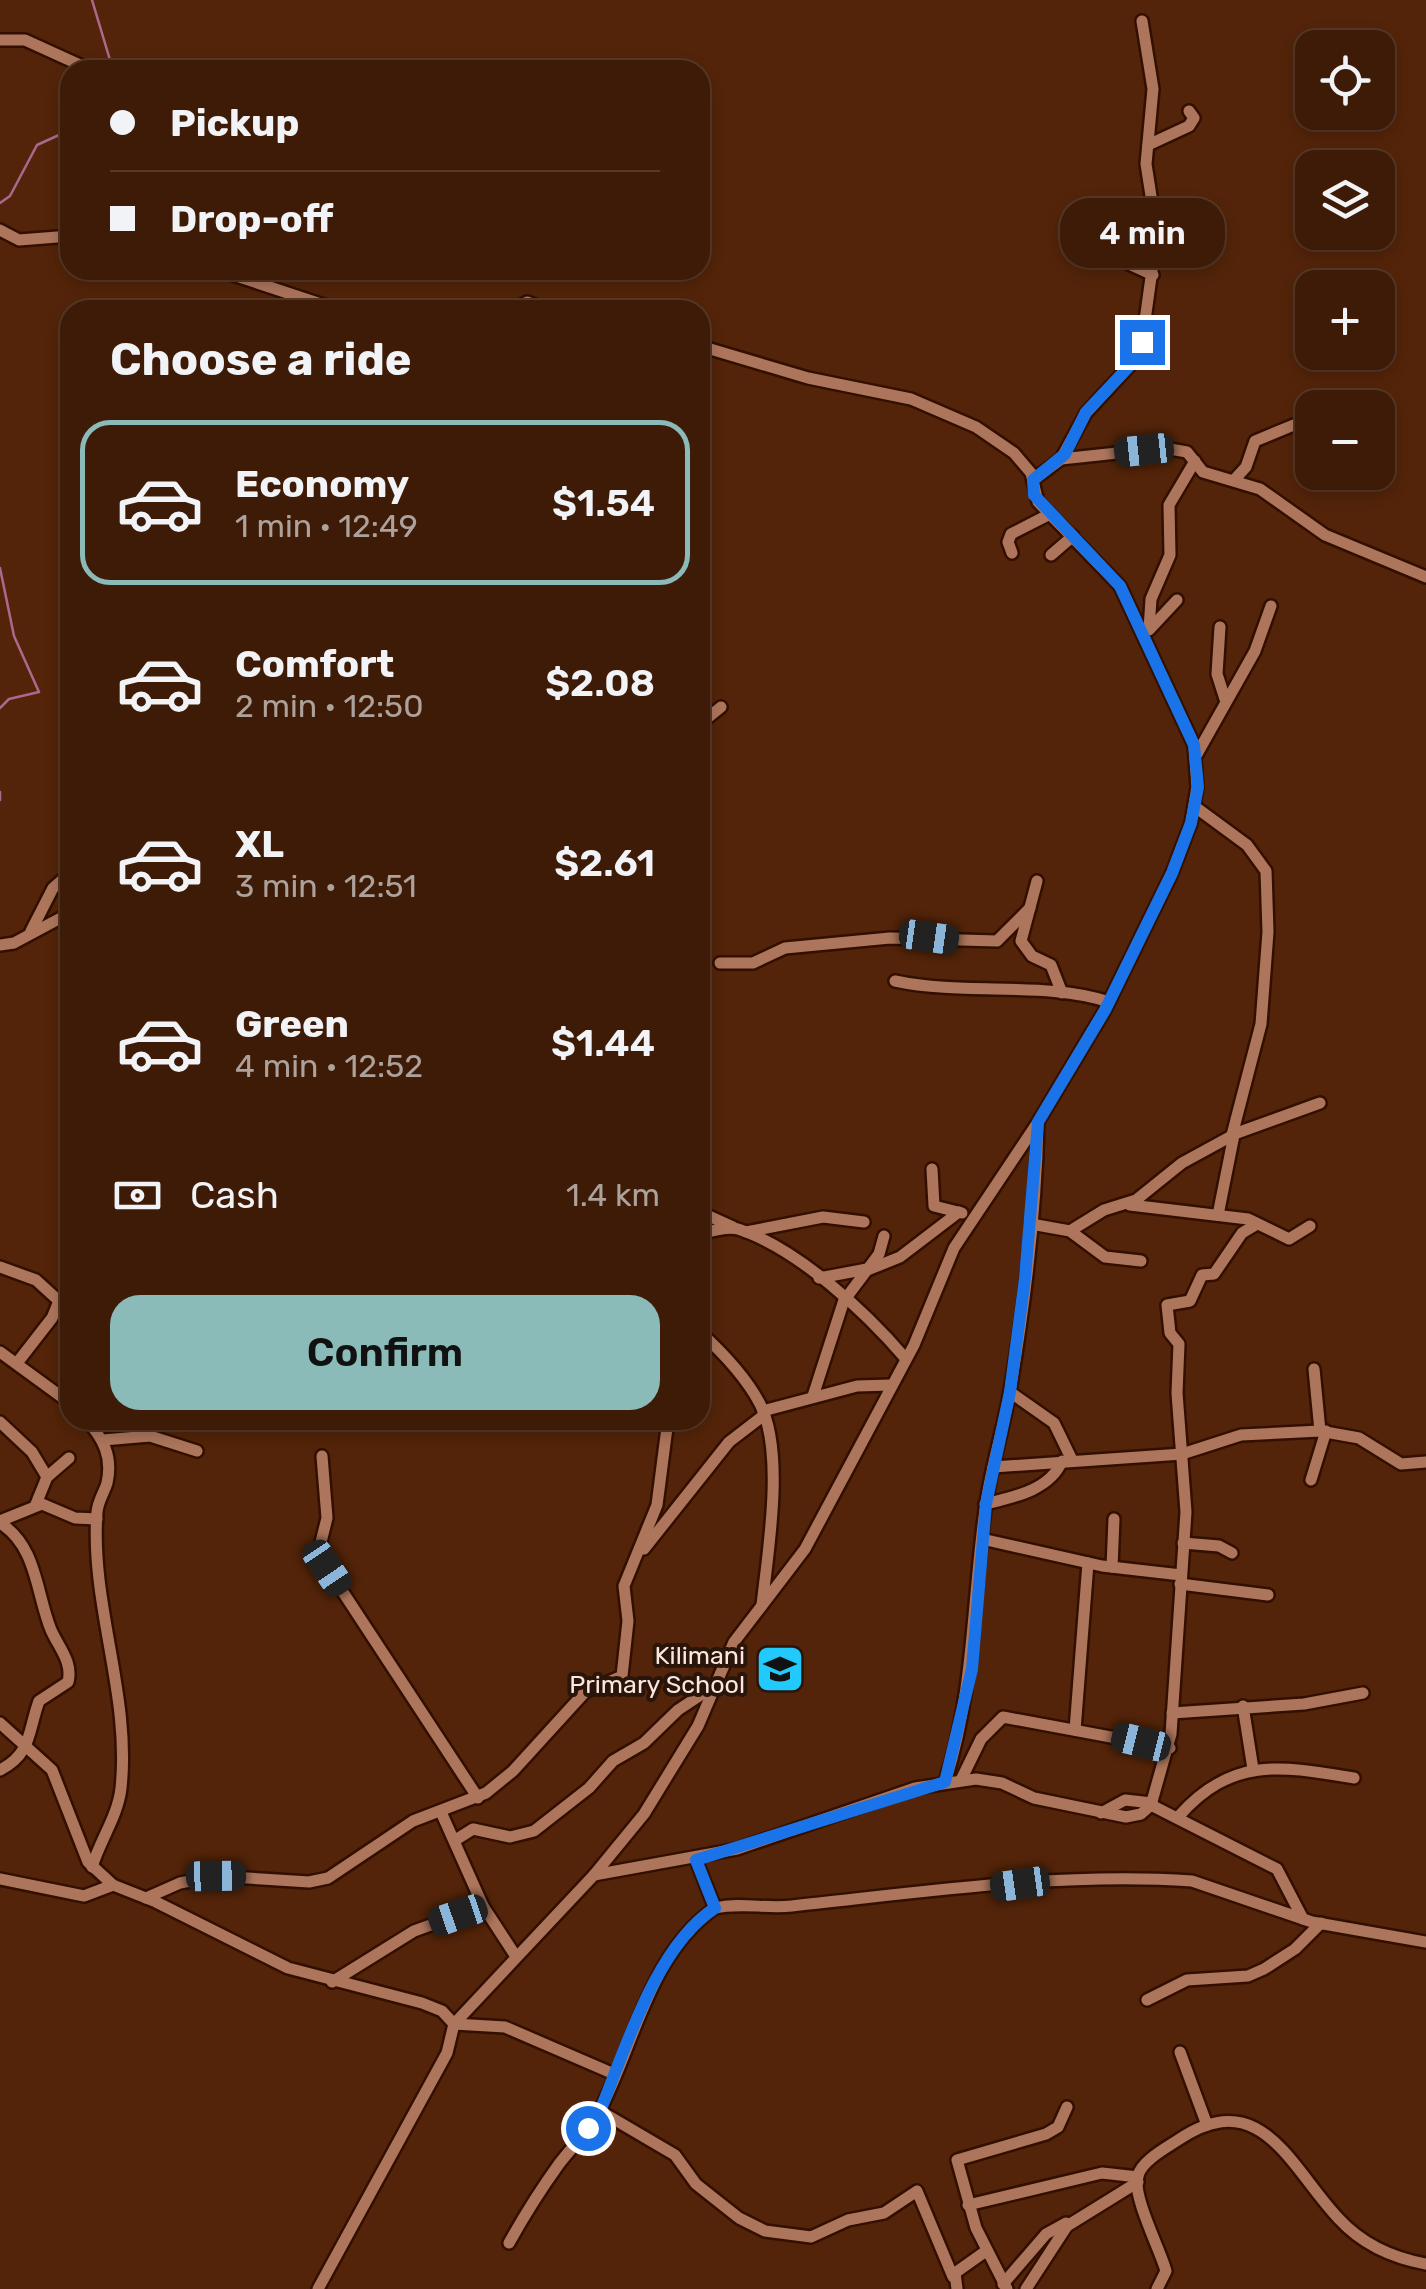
<!DOCTYPE html>
<meta charset="utf-8">
<style>
body{margin:0;font-family:Rubik,sans-serif;background:#452411;color:#f1f3f6;height:100vh;display:flex;flex-direction:column;font-size:38px;white-space:nowrap}
*{box-sizing:border-box;margin:0}
p{font-size:32px;color:#ada19b}
.icon{flex:none;width:55px;height:55px;fill:none;stroke:currentColor;stroke-width:2;stroke-linecap:round;stroke-linejoin:round}
.map{position:relative;flex:1;overflow:hidden}
.sheet{position:absolute;left:60px;top:300px;width:650px;height:1130px;display:flex;flex-direction:column;background:#3e1b07;border-radius:30px;box-shadow:0 5px 15px #0003,0 0 0 2px #573928}
.sheet>*{flex:none}
.hud{position:absolute;left:60px;top:60px;width:650px;height:220px;border-radius:30px;box-shadow:0 5px 15px #0003,0 0 0 2px #573928;display:grid;align-content:center;height:220px;padding:0 50px;background:#3e1b07}
.fabs{position:absolute;left:1295px;top:30px;display:grid;gap:20px}
.fabs a{display:grid;place-items:center;width:100px;height:100px;border-radius:20px;background:#3e1b07;box-shadow:0 5px 15px #0003,0 0 0 2px #573928;font-size:50px}
.end{position:absolute;width:45px;height:45px;margin:-22px;border:12px solid #1a73e8;background:#fff;box-shadow:0 0 0 5px #fff}
.from{border-radius:50%}
.bubble{position:absolute;height:70px;border-radius:30px;background:#3e1b07;box-shadow:0 5px 15px #0003,0 0 0 2px #573928;font-size:32px;font-weight:600;line-height:70px;text-align:center}
.car{position:absolute;width:30px;height:60px;margin:-30px -15px;border-radius:12px;box-shadow:0 0 8px 2px #0007;background:linear-gradient(#222 24%,#8ab4d8 0 40%,#222 0 76%,#8ab4d8 0 86%,#222 0)}
.hud b{display:flex;align-items:center;gap:35px;height:95px;font-size:38px}
.hud b+b{border-top:2px solid #573928}
.hud i{width:25px;height:25px;background:#f1f3f6}
ul{padding:0;list-style:none}
li{display:flex;align-items:center;gap:30px;height:165px;margin:0 20px 15px;padding:0 30px;border:5px solid transparent;border-radius:30px}
li div{flex:1}
li b{display:block;font-size:38px}
li em{font-style:normal;font-weight:600}
li.on{border-color:#8bbbb9}
li>.icon{width:90px;height:90px;stroke-width:1.5}
h2{padding:0 50px;font-size:45px;line-height:120px}
.pay{display:flex;align-items:center;gap:25px;height:110px;padding:0 50px;font-size:38px}
.pay p{margin-inline-start:auto}
.button{display:flex;gap:20px;margin-top:auto;padding:20px 50px}
.button a{flex:1;height:115px;border-radius:30px;background:#8bbbb9;color:#111;font-size:40px;font-weight:600;line-height:115px;text-align:center}
.map>svg:first-child{display:block}
.lines{fill:none;stroke-linecap:round;stroke-linejoin:round}
.stream{stroke:#ac698e;stroke-width:2.5}
.street-casing{stroke:#320f00;stroke-width:16}
.street{stroke:#ad765c;stroke-width:11}
.route{stroke:#1a73e8;stroke-width:12}
.labels{text-anchor:middle;stroke-width:8;stroke-linejoin:round;paint-order:stroke}
.poi-label{font-size:25px;fill:#fbe7df;stroke:#2a150a;text-anchor:end}
</style>
<div class="map">
<svg width="1426" height="2289" viewBox="0 0 1426 2289">
<rect width="100%" height="100%" fill="#532409"/>
<g class="lines">
<g class="stream">
<path d="M92,0L113,70"/>
<path d="M0,203L10,196L37,145L70,130"/>
<path d="M0,568L14,636L39,692L9,699L0,708"/>
<path d="M0,792V800"/>
</g>
<g class="street-casing">
<g id="street">
<path d="M0,40H25L91,70"/>
<path d="M1148,145L1189,126L1194,118L1189,111"/>
<path d="M0,230L19,240L70,236"/>
<path d="M1071,230L1096,249L1153,275"/>
<path d="M1139,233L1156,244"/>
<path d="M218,270L339,310"/>
<path d="M512,310L527,302L548,310"/>
<path d="M1061,459L1164,448L1187,452L1203,472L1260,489L1325,535L1426,577"/>
<path d="M1033,480L1061,459L1086,413L1135,360L1142,342L1157,234L1146,164L1153,89L1142,21"/>
<path d="M1234,480L1246,467L1255,441L1301,422"/>
<path d="M1012,553L1008,542L1011,534L1050,514"/>
<path d="M1051,555L1073,536"/>
<path d="M1220,627L1217,674L1225,699"/>
<path d="M1149,629L1151,599L1170,555L1169,505L1195,461"/>
<path d="M1149,630L1177,600"/>
<path d="M700,724L721,707"/>
<path d="M1197,754L1255,651L1271,606"/>
<path d="M1194,806L1247,845L1266,871L1268,932L1261,1024L1232,1135"/>
<path d="M1037,881L1021,941L1032,956L1051,965L1062,993"/>
<path d="M31,931L53,888L70,873"/>
<path d="M0,945L14,943L70,913"/>
<path d="M720,963H753L785,948L890,938L997,941L1030,908"/>
<path d="M895,981C965,996 1047,981 1109,1002"/>
<path d="M932,1169L934,1206L962,1213"/>
<path d="M1130,1205L1248,1219L1289,1239L1310,1226"/>
<path d="M700,1212L733,1227"/>
<path d="M1218,1215L1234,1135"/>
<path d="M1031,1224L1070,1231L1105,1257L1141,1261"/>
<path d="M1070,1231L1104,1210L1136,1200L1182,1163L1237,1133L1320,1103"/>
<path d="M746,1232L823,1217L864,1222"/>
<path d="M700,1234C711,1231 727,1226 738,1229C797,1248 866,1312 906,1359"/>
<path d="M0,1267L36,1280L59,1301L52,1318L17,1363"/>
<path d="M865,1271L900,1257L959,1212"/>
<path d="M819,1278L867,1269"/>
<path d="M846,1298L879,1254L884,1236"/>
<path d="M700,1332C722,1352 746,1377 760,1404C785,1452 768,1551 762,1605"/>
<path d="M0,1352L70,1403"/>
<path d="M1314,1369L1320,1431"/>
<path d="M1010,1392L1054,1423L1072,1460"/>
<path d="M813,1396L845,1297"/>
<path d="M763,1411L857,1386L891,1385"/>
<path d="M87,1420C103,1439 113,1456 107,1483C104,1493 98,1501 97,1512C90,1605 131,1694 121,1788C118,1816 100,1840 92,1867"/>
<path d="M0,1422L32,1452L47,1477"/>
<path d="M103,1440L150,1436L197,1451"/>
<path d="M322,1456L327,1518L318,1554L478,1798"/>
<path d="M993,1467L1182,1454L1241,1435L1320,1431L1359,1438L1401,1464L1426,1462"/>
<path d="M1311,1480L1326,1431"/>
<path d="M36,1504L47,1477L69,1458"/>
<path d="M985,1504C1014,1497 1050,1490 1062,1461"/>
<path d="M0,1521L42,1504L75,1518L97,1519"/>
<path d="M0,1523C37,1546 36,1593 51,1630C59,1648 73,1662 68,1682L39,1701C28,1731 32,1754 0,1770"/>
<path d="M982,1539L1102,1566L1181,1575"/>
<path d="M1183,1543L1219,1546L1232,1553"/>
<path d="M644,1549L729,1442L764,1415"/>
<path d="M1112,1567L1114,1519"/>
<path d="M1180,1584L1268,1595"/>
<path d="M1243,1706L1253,1769"/>
<path d="M1172,1713L1304,1704L1363,1693"/>
<path d="M0,1723L52,1770L88,1862L113,1885L156,1902L288,1968L422,2003L442,2011L454,2024L447,2053L318,2289"/>
<path d="M1075,1730L1088,1563"/>
<path d="M961,1780L981,1739L1003,1717L1170,1748"/>
<path d="M945,1782C974,1693 972,1602 985,1510C990,1470 1003,1431 1010,1391C1025,1304 1036,1213 1038,1124"/>
<path d="M1151,1805L1277,1869L1303,1919"/>
<path d="M441,1812L483,1906L515,1955"/>
<path d="M1101,1813L1125,1800L1152,1803"/>
<path d="M1179,1816C1232,1756 1282,1766 1354,1778"/>
<path d="M457,1839L473,1829L510,1837L534,1831L589,1788L613,1761L644,1743L678,1710L719,1683"/>
<path d="M696,1860L715,1908"/>
<path d="M594,1875L737,1849L915,1788L976,1779L1002,1783L1034,1798L1126,1817L1141,1814L1151,1805L1171,1734L1186,1512L1177,1393L1179,1344L1170,1333L1167,1305L1190,1301L1202,1275L1214,1274L1242,1233L1257,1224"/>
<path d="M0,1879L84,1896L113,1885"/>
<path d="M146,1898L180,1883L216,1876L309,1882L328,1878L413,1821L486,1793L513,1771L585,1692L622,1676L628,1621L624,1586L657,1505L668,1420"/>
<path d="M332,1982L414,1931L483,1906"/>
<path d="M1147,2000L1187,1980L1248,1976L1264,1969L1295,1949L1321,1923"/>
<path d="M454,2024L594,1875L644,1814L698,1726L734,1642L805,1549L914,1345L954,1248L1038,1122L1105,1010L1172,873L1191,823L1197,787L1194,745L1120,586L1038,502L1031,473L1014,453L976,427L911,399L808,378L700,346"/>
<path d="M454,2024L505,2027L614,2074"/>
<path d="M1180,2052L1207,2125"/>
<path d="M600,2111L675,2155L696,2184L739,2218L765,2231L811,2237L848,2220L884,2213L917,2191L953,2277"/>
<path d="M968,2205L1102,2173L1138,2177"/>
<path d="M509,2243C524,2216 541,2189 559,2164C573,2146 591,2128 601,2108C635,2042 650,1953 715,1908C740,1902 766,1909 792,1906C924,1892 1060,1872 1192,1881L1312,1922L1426,1942"/>
<path d="M1003,2284L1046,2234L1066,2223"/>
<path d="M957,2289L955,2273L986,2251"/>
<path d="M1007,2289L976,2228L957,2160L1046,2134L1058,2127L1067,2107"/>
<path d="M1026,2289L1067,2226L1138,2182"/>
<path d="M1157,2289L1166,2271C1160,2249 1131,2194 1138,2175C1143,2160 1166,2148 1178,2140C1261,2084 1290,2167 1339,2219C1362,2244 1393,2258 1426,2264"/>
</g>
</g>
<use href="#street" class="street"/>
</g>
<g class="lines">
<path class="route" d="M588,2128L600,2111C626,2048 656,1946 715,1908L696,1860L945,1782L972,1669L986,1504L1010,1392L1025,1278L1038,1122L1105,1010L1172,873L1191,823L1198,787L1194,745L1120,586L1034,495L1033,480L1065,454L1086,412L1135,360L1142,342"/>
</g>
<defs>
<g id="school-square" transform="scale(2.5)"><rect x="-9" y="-9" width="18" height="18" rx="4" fill="#21c9fd" stroke="#2a150a"/><path d="M0-5L7-2L0 1L-7-2ZM-4 1L0 2.5L4 1V4Q0 6-4 4Z" fill="#111"/></g>
</defs>
<g fill-rule="evenodd">
<use href="#school-square" x="780" y="1669"/>
</g>
<g class="labels">
<g class="poi-label">
<text x="745" y="1664">Kilimani<tspan x="745" dy="29">Primary School</tspan></text>
</g>
</g>
</svg>
<div class="fabs">
<a><svg class="icon" aria-label="locate" viewBox="0 0 24 24"><circle cx="12" cy="12" r="6"/><path d="M12 2v4M12 18v4M2 12h4M18 12h4"/></svg></a>
<a><svg class="icon" aria-label="layers" viewBox="0 0 24 24"><path d="M12 4l9 5-9 5-9-5zM3 14l9 5 9-5"/></svg></a>
<a>+</a>
<a>−</a>
</div>
<i class="end from" style="left:588px;top:2128px"></i>
<i class="end" style="left:1142px;top:342px"></i>
<div class="bubble" style="left:1060px;top:198px;width:165px">4 min</div>
<i class="car" style="left:1144px;top:450px;rotate:264deg"></i>
<i class="car" style="left:929px;top:937px;rotate:98deg"></i>
<i class="car" style="left:327px;top:1568px;rotate:146deg"></i>
<i class="car" style="left:1141px;top:1742px;rotate:284deg"></i>
<i class="car" style="left:216px;top:1876px;rotate:89deg"></i>
<i class="car" style="left:1020px;top:1884px;rotate:262deg"></i>
<i class="car" style="left:458px;top:1915px;rotate:251deg"></i>
<div class="hud">
<b><i class="from"></i>Pickup</b>
<b><i></i>Drop-off</b>
</div>
<section class="sheet">
<h2>Choose a ride</h2>
<ul>
<li class="on"><svg class="icon" aria-label="car" viewBox="0 0 24 24"><path d="M5 17H2v-5l4-1 3-4h7l3 4 3 1v5h-3M9 17h6M6 11h13"/><circle cx="7" cy="17" r="2"/><circle cx="17" cy="17" r="2"/></svg><div><b>Economy</b><p>1 min · 12:49</p></div><em>$1.54</em></li>
<li><svg class="icon" aria-label="car" viewBox="0 0 24 24"><path d="M5 17H2v-5l4-1 3-4h7l3 4 3 1v5h-3M9 17h6M6 11h13"/><circle cx="7" cy="17" r="2"/><circle cx="17" cy="17" r="2"/></svg><div><b>Comfort</b><p>2 min · 12:50</p></div><em>$2.08</em></li>
<li><svg class="icon" aria-label="car" viewBox="0 0 24 24"><path d="M5 17H2v-5l4-1 3-4h7l3 4 3 1v5h-3M9 17h6M6 11h13"/><circle cx="7" cy="17" r="2"/><circle cx="17" cy="17" r="2"/></svg><div><b>XL</b><p>3 min · 12:51</p></div><em>$2.61</em></li>
<li><svg class="icon" aria-label="car" viewBox="0 0 24 24"><path d="M5 17H2v-5l4-1 3-4h7l3 4 3 1v5h-3M9 17h6M6 11h13"/><circle cx="7" cy="17" r="2"/><circle cx="17" cy="17" r="2"/></svg><div><b>Green</b><p>4 min · 12:52</p></div><em>$1.44</em></li>
</ul>
<div class="pay"><svg class="icon" aria-label="cash" viewBox="0 0 24 24"><path d="M3 7h18v10H3z"/><circle cx="12" cy="12" r="2"/></svg>Cash<p>1.4 km</p></div>
<div class="button"><a>Confirm</a></div>
</section>
</div>
